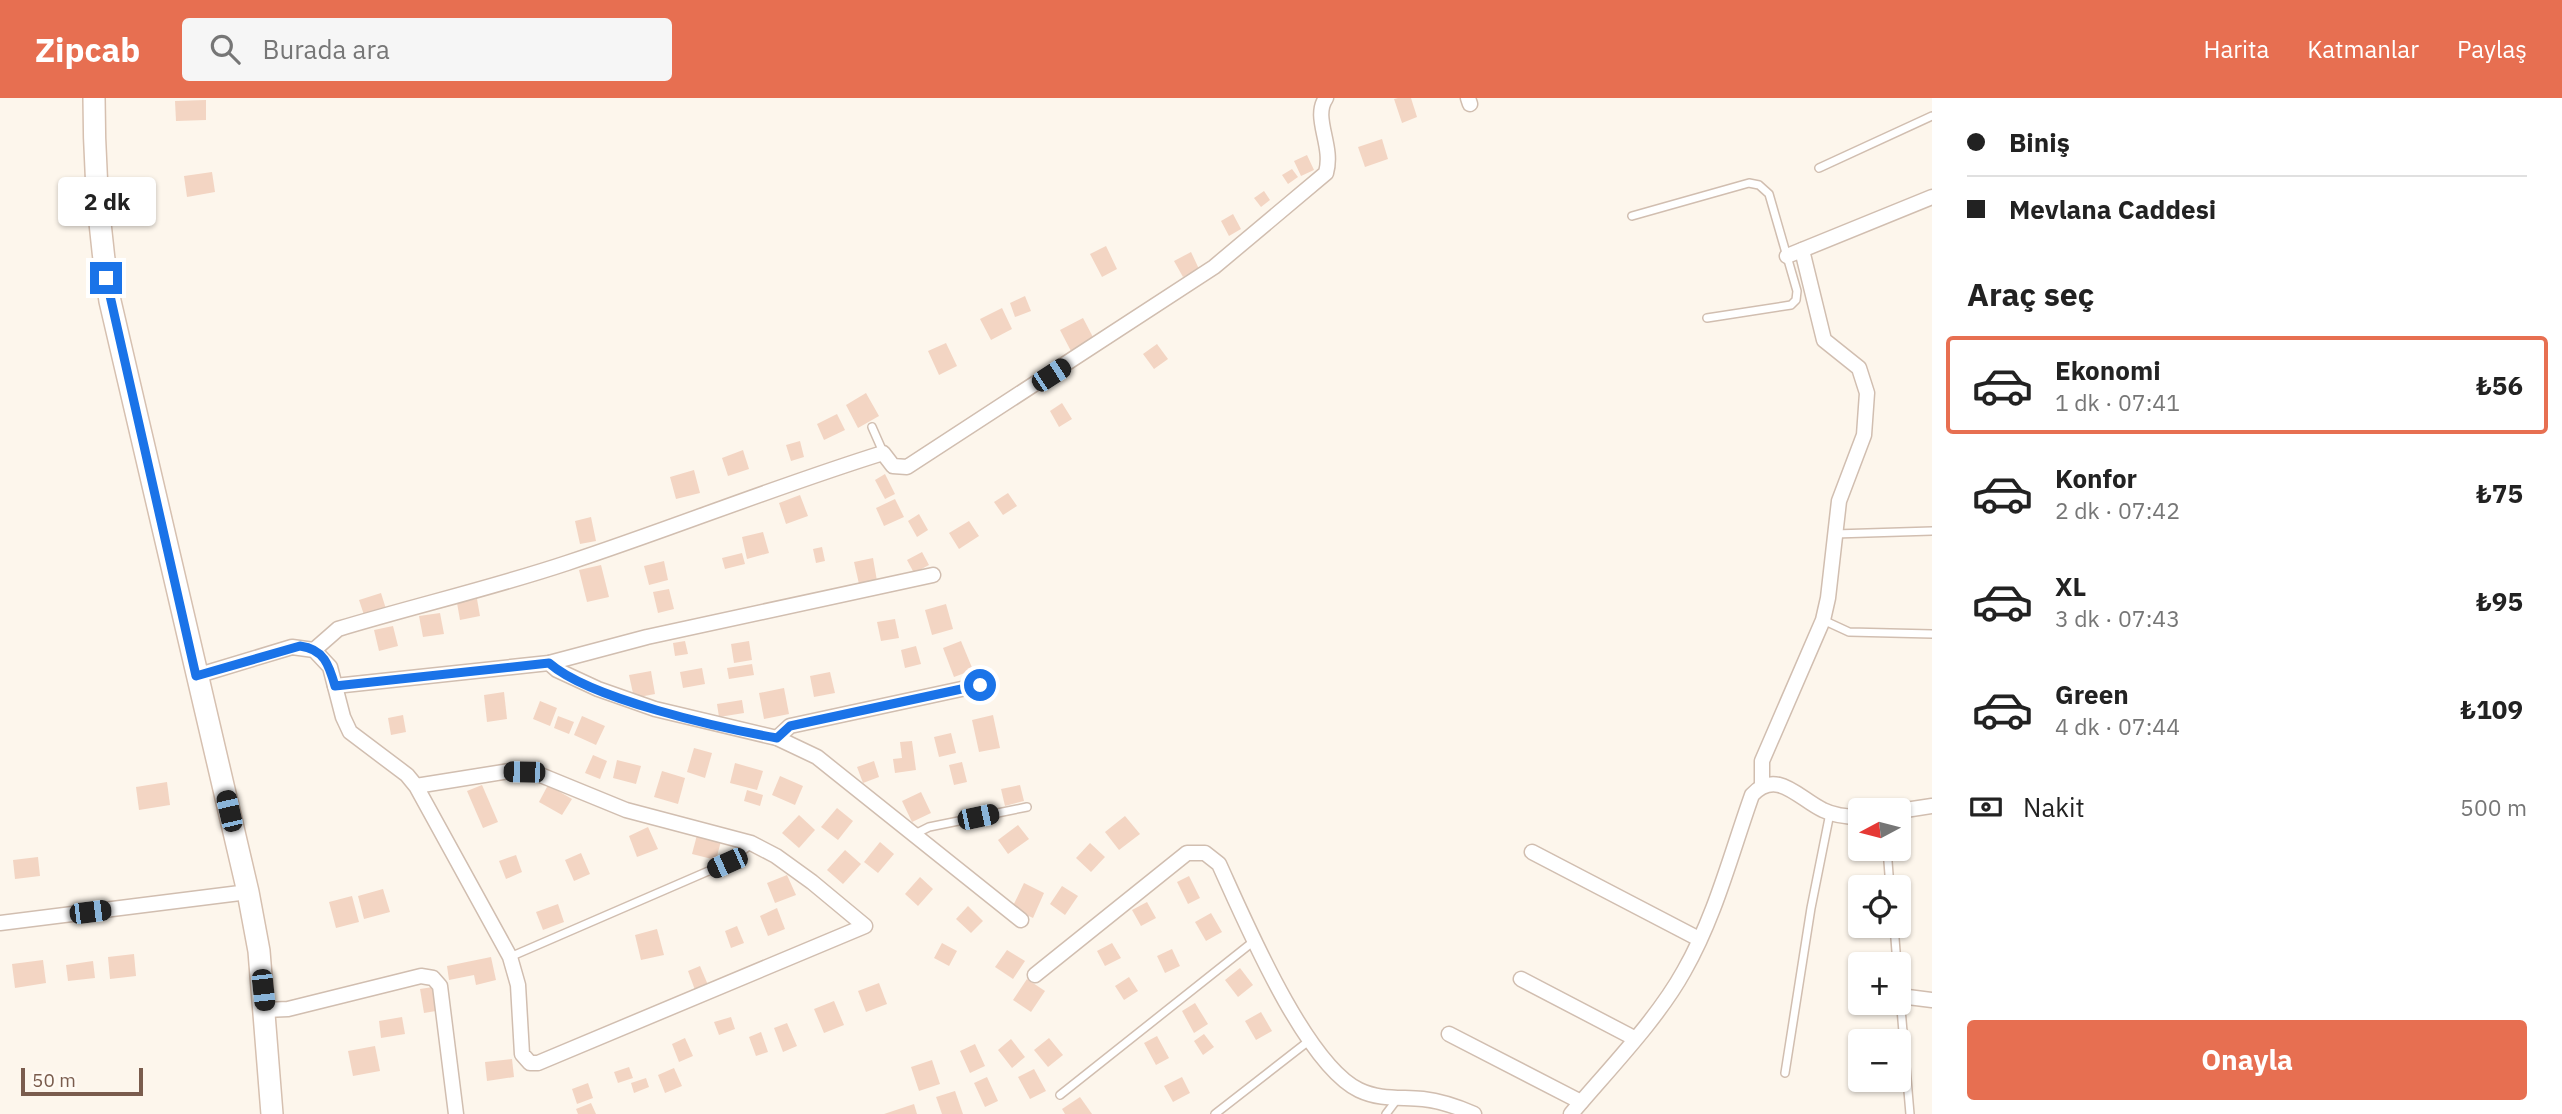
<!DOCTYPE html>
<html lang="tr">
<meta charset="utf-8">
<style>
body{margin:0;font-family:"IBM Plex Sans",sans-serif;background:#f6f6f6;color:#222;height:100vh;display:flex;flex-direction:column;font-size:26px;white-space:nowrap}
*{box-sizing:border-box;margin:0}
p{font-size:23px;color:#767676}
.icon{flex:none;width:38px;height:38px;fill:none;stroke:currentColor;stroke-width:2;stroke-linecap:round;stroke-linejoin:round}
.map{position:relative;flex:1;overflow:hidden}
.panel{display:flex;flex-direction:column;background:#fff;width:630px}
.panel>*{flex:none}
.banner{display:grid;align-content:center;height:154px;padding:0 35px;background:#fff}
.needle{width:46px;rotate:263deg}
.buttons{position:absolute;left:1848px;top:700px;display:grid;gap:14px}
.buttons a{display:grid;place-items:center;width:63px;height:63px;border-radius:7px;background:#fff;box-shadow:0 2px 5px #0004;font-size:35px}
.scale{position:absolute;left:21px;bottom:18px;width:122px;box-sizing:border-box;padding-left:7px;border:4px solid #7a5c4d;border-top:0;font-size:19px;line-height:24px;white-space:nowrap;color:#7a5c4d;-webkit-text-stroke:5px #fffaf3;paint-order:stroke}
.end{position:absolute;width:32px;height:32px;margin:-16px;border:9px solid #1a73e8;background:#fff;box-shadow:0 0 0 4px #fff}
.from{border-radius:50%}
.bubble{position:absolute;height:49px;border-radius:7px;background:#fff;box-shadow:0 2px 5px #0004;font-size:23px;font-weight:700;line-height:49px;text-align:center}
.car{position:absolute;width:21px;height:42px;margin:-21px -10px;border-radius:9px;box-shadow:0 0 5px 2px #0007;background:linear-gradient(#222 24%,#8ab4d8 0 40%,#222 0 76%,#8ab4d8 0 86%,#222 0)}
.banner b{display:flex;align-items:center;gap:24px;height:66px;font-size:26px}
.banner b+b{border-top:2px solid #e0e0e0}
.banner i{width:18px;height:18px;background:#222}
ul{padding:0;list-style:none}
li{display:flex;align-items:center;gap:21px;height:98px;margin:0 14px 10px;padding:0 21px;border:4px solid transparent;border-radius:7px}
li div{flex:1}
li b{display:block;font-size:26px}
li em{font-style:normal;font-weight:700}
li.on{border-color:#e76f51}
li>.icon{width:63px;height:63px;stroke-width:1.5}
h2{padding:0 35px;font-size:32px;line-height:84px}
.pay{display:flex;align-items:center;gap:18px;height:77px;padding:0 35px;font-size:26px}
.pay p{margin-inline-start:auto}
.cta{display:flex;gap:14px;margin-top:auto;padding:14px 35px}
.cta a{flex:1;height:80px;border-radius:7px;background:#e76f51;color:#fff;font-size:28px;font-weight:700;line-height:80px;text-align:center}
header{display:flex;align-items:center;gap:42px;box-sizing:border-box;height:98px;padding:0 35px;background:#e76f51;color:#fff}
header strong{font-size:33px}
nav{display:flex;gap:38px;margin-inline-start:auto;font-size:24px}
.search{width:490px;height:63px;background:#f6f6f6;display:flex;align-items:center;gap:18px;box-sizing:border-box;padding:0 24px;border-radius:7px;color:#767676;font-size:26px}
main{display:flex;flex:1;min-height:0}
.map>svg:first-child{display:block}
.building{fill:#f3d5c3}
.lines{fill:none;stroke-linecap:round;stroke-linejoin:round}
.lane-casing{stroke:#d1beb0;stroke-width:10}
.street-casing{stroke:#d1beb0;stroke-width:17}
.secondary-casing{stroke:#d6c0b0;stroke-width:24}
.lane{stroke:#fff;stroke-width:7}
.street{stroke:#fff;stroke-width:14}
.secondary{stroke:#fff;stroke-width:21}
.route{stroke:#1a73e8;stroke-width:9}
</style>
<header>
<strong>Zipcab</strong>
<div class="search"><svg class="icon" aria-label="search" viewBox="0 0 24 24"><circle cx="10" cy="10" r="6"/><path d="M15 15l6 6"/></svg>Burada ara</div>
<nav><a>Harita</a><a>Katmanlar</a><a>Paylaş</a></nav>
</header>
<main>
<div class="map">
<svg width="1932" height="1016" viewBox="0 0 1932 1016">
<rect width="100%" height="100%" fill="#fdf6ec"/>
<g class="building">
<path d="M1398,0H1411L1417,19L1402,25L1394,1Z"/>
<path d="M206,2V22L176,23L175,3Z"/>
<path d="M1382,41L1388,61L1365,69L1358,49Z"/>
<path d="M1307,57L1314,72L1301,78L1294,63Z"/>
<path d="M1292,71L1298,79L1288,86L1282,77Z"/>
<path d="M212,74L215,94L187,99L184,78Z"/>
<path d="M1264,93L1270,102L1261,109L1254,100Z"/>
<path d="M1233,116L1241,131L1229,138L1221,123Z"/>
<path d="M1106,148L1117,171L1102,179L1090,156Z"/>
<path d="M1191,154L1199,171L1183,179L1174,163Z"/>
<path d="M1025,198L1031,213L1015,219L1010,205Z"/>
<path d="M1002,210L1012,231L991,242L980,221Z"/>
<path d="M1083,220L1095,243L1072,255L1060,232Z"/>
<path d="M946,245L957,268L939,277L928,253Z"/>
<path d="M1157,246L1168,261L1154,271L1143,256Z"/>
<path d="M866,295L879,318L858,330L846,307Z"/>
<path d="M1062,305L1072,321L1059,329L1050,313Z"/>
<path d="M837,316L845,332L824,342L817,326Z"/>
<path d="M800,343L804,359L791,363L786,347Z"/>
<path d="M743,352L749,371L728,378L722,360Z"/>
<path d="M694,372L700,395L676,401L670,379Z"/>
<path d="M885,376L895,396L885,401L875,382Z"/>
<path d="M1008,395L1017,408L1003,417L994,404Z"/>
<path d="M800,397L808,418L786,426L779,405Z"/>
<path d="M895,401L904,419L884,428L876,410Z"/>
<path d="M919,416L928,432L917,439L908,423Z"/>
<path d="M591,419L596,443L580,446L575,423Z"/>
<path d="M969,423L979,438L959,451L949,435Z"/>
<path d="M763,434L769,455L747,461L742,439Z"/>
<path d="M822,449L825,463L816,465L813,451Z"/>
<path d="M922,454L929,467L914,475L907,462Z"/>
<path d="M742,455L745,466L725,471L722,460Z"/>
<path d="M873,460L877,483L859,486L854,464Z"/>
<path d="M664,463L668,482L649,487L644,468Z"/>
<path d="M601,467L609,499L587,504L579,472Z"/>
<path d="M669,491L674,511L658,515L653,494Z"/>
<path d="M381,495L386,511L364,517L359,502Z"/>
<path d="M477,501L480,518L460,522L457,505Z"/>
<path d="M946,506L953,531L932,537L925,512Z"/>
<path d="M440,515L444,536L423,539L419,518Z"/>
<path d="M895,521L899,540L881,543L877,524Z"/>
<path d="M393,528L398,548L379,553L374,532Z"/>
<path d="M685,543L688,556L675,558L673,545Z"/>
<path d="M749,543L752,562L734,565L731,546Z"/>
<path d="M961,543L973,572L954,579L943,550Z"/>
<path d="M916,548L921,566L905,570L901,552Z"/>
<path d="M752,566L754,577L729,581L727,570Z"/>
<path d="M702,570L705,586L683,590L680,574Z"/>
<path d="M651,573L655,596L634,600L629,577Z"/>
<path d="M830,574L835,595L814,599L810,578Z"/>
<path d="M784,590L789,616L764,621L759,595Z"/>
<path d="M504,594L507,621L487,624L484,597Z"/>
<path d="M742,602L744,615L719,619L717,606Z"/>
<path d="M540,603L557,610L550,628L533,621Z"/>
<path d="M403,617L406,634L391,637L388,620Z"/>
<path d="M993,617L1000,650L979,654L972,622Z"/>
<path d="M558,618L574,624L569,636L554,630Z"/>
<path d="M582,618L605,628L596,647L574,637Z"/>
<path d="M951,635L956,655L939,659L934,639Z"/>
<path d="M912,643L916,672L895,675L893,661L902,660L900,644Z"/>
<path d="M694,650L712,655L705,680L687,674Z"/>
<path d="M593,657L607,663L600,681L585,675Z"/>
<path d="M617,662L641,668L636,686L613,680Z"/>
<path d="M874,663L879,679L863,685L857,669Z"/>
<path d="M962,664L967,684L954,687L949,667Z"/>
<path d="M735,665L763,673L757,692L730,685Z"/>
<path d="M662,673L685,680L678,706L654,699Z"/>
<path d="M780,678L803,688L795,707L772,697Z"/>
<path d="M167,684L170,707L139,712L136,689Z"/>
<path d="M482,687L498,724L483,730L467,693Z"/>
<path d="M548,687L572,701L562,717L539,704Z"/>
<path d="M1020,687L1024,703L1005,708L1001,691Z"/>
<path d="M747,692L763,697L760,708L744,703Z"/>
<path d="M921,694L931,715L912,724L902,703Z"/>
<path d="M837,710L853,723L838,742L821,729Z"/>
<path d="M799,717L815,732L799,750L782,735Z"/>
<path d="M1125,718L1140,736L1119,752L1105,734Z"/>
<path d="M1018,727L1029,741L1008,756L998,742Z"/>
<path d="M648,729L658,751L637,759L629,738Z"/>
<path d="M697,737L721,743L716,762L692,756Z"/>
<path d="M880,744L894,756L878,775L864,764Z"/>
<path d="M1090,745L1105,759L1091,774L1076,760Z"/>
<path d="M845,752L861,766L843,786L827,772Z"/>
<path d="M581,755L590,776L574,783L565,762Z"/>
<path d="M516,757L522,774L506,781L499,763Z"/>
<path d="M38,759L40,778L15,781L13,762Z"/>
<path d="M787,777L796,797L775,805L767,785Z"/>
<path d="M1189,778L1200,800L1188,806L1177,784Z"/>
<path d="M920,779L933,791L918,808L905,796Z"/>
<path d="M1024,785L1044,795L1033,820L1012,810Z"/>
<path d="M1062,788L1078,798L1065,817L1050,806Z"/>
<path d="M383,791L390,814L364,821L358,798Z"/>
<path d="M352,798L359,824L336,830L329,804Z"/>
<path d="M1147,804L1156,820L1141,828L1132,812Z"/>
<path d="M558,806L564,824L543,832L536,814Z"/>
<path d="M968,808L983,823L971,835L956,821Z"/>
<path d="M777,810L785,831L768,838L760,818Z"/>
<path d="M1211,815L1222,834L1206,843L1195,824Z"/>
<path d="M737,828L744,845L731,850L725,833Z"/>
<path d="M657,831L664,857L641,862L635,837Z"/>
<path d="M942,845L957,853L949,868L934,860Z"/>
<path d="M1112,845L1121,860L1105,868L1097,853Z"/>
<path d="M1172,851L1180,868L1165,875L1157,858Z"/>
<path d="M1007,852L1025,863L1013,881L995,869Z"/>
<path d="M134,856L136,878L110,881L108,859Z"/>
<path d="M491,859L496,882L476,887L474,877L449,882L447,868Z"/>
<path d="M43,862L46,885L15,890L12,866Z"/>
<path d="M93,863L95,880L68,883L66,867Z"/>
<path d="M700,868L708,887L695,892L688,873Z"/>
<path d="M1240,870L1253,887L1238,899L1225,882Z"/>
<path d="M1129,879L1138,893L1124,902L1115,888Z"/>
<path d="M1027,881L1045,893L1031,914L1013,902Z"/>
<path d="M879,885L887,906L866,914L858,893Z"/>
<path d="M433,889L436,913L424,915L420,891Z"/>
<path d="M834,903L844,927L824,935L814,911Z"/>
<path d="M1195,905L1208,926L1194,935L1182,913Z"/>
<path d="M1261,914L1272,933L1256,942L1245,923Z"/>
<path d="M402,919L405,936L381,940L379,923Z"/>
<path d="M731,919L735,931L719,937L714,924Z"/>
<path d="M787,925L797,948L783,954L774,930Z"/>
<path d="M761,934L768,954L756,958L749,939Z"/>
<path d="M1204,936L1214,949L1203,957L1194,943Z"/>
<path d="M1157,938L1169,960L1156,967L1144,945Z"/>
<path d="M685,940L693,958L679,964L672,946Z"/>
<path d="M1049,940L1063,957L1048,969L1034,952Z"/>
<path d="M1011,941L1025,959L1012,970L998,952Z"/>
<path d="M975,946L985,968L970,975L960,953Z"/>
<path d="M375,948L380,973L353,978L348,953Z"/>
<path d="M512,961L514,979L487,983L485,964Z"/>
<path d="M932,962L940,986L919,993L911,969Z"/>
<path d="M629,969L633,980L618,985L614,974Z"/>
<path d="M674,970L682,988L665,995L658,977Z"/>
<path d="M1034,971L1046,993L1030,1001L1018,979Z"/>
<path d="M987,979L998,1003L985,1009L974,985Z"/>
<path d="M1182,979L1190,995L1173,1004L1164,988Z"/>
<path d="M646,980L649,989L634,995L631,985Z"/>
<path d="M588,985L593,1000L577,1006L572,991Z"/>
<path d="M955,993L963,1016H942L936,999Z"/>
<path d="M1080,999L1092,1016H1065L1062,1011Z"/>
<path d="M591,1005L596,1016H578L576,1011Z"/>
<path d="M914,1006L917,1016H884Z"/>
</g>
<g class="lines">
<g class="lane-casing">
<g id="lane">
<path d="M1819,70L1932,18"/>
<path d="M1632,118L1749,85L1759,87L1769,96L1797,193L1796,202L1791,207L1707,220"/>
<path d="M872,329L883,354"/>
<path d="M1835,436L1932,433"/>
<path d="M1823,522L1849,534L1932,536"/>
<path d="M915,736L929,729L1027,709"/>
<path d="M1887,751L1890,789"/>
<path d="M1894,828L1897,866"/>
<path d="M510,859L727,765L751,746"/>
<path d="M1899,887L1910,1016"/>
<path d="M1785,975L1811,810L1830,715"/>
<path d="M1060,997L1254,843"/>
<path d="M1215,1016L1310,942"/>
<path d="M1386,1016L1398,1000"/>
</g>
</g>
<g class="street-casing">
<g id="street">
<path d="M1468,0L1470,6"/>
<path d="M1787,158L1932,99"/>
<path d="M314,552L338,531C414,508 492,490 567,465C673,430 777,388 883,355L893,368L907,369L1214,169L1326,75C1334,47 1312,20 1326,0"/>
<path d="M549,565L557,572L598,591L655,611L777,640L817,659L1021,822"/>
<path d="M196,578L292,549L314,552L330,569L343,619L350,634L407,677L416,688L510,859L518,887L522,956L530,965H538L865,828L812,784L776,758L751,745L626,712L538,676L510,673L416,688"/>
<path d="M335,588L549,565L647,539L933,477"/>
<path d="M777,640L790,628L980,587"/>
<path d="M1762,688V663L1823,522L1828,500L1839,403L1864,337L1867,295L1859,270L1824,242L1802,152"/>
<path d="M1899,713L1932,708"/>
<path d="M1532,754L1699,841"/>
<path d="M0,825L248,794"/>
<path d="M1035,877L1187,755H1205L1219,766C1245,823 1305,966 1359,992C1380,1002 1400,999 1423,1001C1441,1003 1458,1009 1474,1016"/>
<path d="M1521,881L1634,940"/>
<path d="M1900,898L1932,902"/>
<path d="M265,912L288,911L421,878L433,880L440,888L456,1016"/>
<path d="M1449,936L1581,1004"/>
<path d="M1571,1016C1608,972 1657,922 1684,873C1715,819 1731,756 1752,697C1777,670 1799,701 1823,712C1835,718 1847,719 1860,719"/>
</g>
</g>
<g class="secondary-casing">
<path id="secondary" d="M94,0C94,69 99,135 110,203L248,794L259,853L272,1016"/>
</g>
<use href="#lane" class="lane"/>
<use href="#street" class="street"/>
<use href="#secondary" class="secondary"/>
</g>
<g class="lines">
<path class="route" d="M106,180L196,578L300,548C324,551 329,567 335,588L549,565C590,601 720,630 777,640L790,628L980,587"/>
</g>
</svg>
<div class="buttons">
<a><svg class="needle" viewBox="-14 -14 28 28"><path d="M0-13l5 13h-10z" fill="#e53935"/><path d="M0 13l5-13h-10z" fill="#767676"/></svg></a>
<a><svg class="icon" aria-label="locate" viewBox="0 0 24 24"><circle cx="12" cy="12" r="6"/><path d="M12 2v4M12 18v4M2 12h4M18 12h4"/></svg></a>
<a>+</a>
<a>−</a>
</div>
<div class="scale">50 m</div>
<i class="end from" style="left:980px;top:587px"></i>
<i class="end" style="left:106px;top:180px"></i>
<div class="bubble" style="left:58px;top:79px;width:98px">2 dk</div>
<i class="car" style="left:1051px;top:277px;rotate:57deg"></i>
<i class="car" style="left:524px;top:674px;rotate:271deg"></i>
<i class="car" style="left:229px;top:713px;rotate:347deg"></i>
<i class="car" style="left:978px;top:719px;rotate:78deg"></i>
<i class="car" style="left:727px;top:765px;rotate:246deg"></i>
<i class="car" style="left:90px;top:814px;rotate:83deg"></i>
<i class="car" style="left:263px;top:892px;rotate:174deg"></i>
</div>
<section class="panel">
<div class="banner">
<b><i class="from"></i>Biniş</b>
<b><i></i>Mevlana Caddesi</b>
</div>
<h2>Araç seç</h2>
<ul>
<li class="on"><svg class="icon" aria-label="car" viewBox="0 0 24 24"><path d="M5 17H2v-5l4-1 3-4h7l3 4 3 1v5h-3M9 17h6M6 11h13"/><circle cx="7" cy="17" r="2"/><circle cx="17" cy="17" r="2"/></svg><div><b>Ekonomi</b><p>1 dk · 07:41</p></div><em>₺56</em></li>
<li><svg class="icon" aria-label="car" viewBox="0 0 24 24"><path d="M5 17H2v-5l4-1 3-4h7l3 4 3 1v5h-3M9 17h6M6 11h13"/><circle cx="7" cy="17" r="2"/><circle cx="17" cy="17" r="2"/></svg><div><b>Konfor</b><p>2 dk · 07:42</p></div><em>₺75</em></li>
<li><svg class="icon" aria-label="car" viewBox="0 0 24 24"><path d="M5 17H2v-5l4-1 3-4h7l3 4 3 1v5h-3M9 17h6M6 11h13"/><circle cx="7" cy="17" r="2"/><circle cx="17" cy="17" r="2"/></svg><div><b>XL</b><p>3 dk · 07:43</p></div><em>₺95</em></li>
<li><svg class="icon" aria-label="car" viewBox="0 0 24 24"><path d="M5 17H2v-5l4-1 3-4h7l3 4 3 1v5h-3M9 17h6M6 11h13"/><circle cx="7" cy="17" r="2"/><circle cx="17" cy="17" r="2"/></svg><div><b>Green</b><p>4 dk · 07:44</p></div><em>₺109</em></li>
</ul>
<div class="pay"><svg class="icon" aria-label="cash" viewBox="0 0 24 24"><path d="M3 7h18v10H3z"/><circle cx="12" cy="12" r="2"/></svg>Nakit<p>500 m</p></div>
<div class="cta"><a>Onayla</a></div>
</section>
</main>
